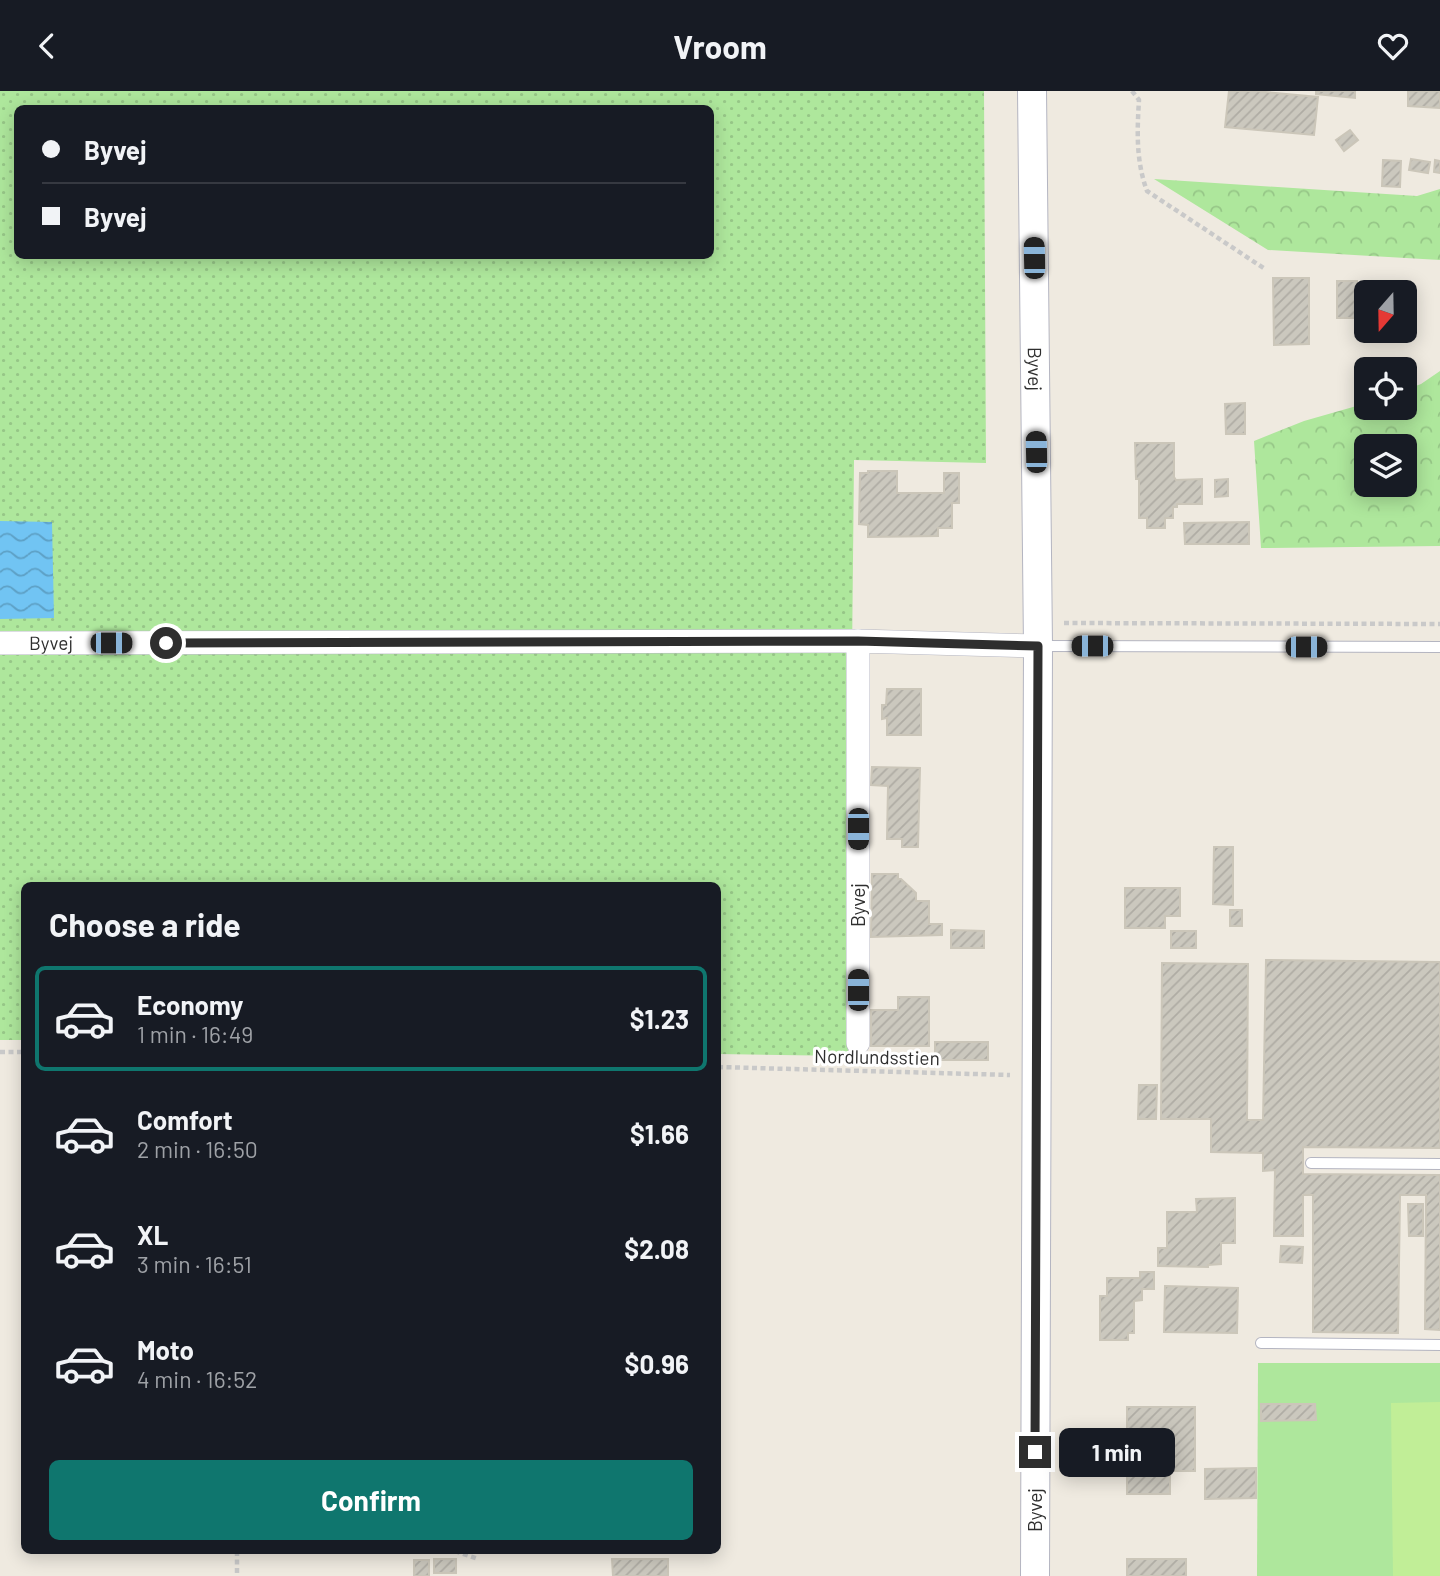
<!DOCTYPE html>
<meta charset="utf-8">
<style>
body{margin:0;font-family:Barlow,sans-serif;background:#242831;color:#f1f3f6;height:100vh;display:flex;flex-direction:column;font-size:26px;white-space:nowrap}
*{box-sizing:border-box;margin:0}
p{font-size:23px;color:#9ea1a6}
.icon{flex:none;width:38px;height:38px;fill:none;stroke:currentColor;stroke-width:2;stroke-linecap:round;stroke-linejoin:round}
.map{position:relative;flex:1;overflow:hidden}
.sheet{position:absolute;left:21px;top:791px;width:700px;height:672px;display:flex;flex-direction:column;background:#171b24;border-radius:10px;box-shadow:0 4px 18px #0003}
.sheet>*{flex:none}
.banner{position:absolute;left:14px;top:14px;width:700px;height:154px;border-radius:10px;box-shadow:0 4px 18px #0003;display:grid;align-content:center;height:154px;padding:0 28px;background:#171b24}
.needle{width:46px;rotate:200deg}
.fabs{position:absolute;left:1354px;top:189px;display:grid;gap:14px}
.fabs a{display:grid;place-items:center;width:63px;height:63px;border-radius:10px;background:#171b24;box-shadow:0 4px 18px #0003;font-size:35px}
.end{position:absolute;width:32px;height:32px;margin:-16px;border:9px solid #2e2e2e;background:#fff;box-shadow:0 0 0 4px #fff}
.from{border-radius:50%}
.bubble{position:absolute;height:49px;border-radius:10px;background:#171b24;box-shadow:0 4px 18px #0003;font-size:23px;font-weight:700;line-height:49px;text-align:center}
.car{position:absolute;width:21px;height:42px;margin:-21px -10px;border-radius:9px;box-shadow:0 0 5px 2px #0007;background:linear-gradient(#222 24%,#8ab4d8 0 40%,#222 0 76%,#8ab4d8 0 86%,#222 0)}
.banner b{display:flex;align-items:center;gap:24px;height:66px;font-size:26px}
.banner b+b{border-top:2px solid #363941}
.banner i{width:18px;height:18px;background:#f1f3f6}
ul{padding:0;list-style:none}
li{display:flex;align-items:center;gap:21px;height:105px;margin:0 14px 10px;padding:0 14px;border:4px solid transparent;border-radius:10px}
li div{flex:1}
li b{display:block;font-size:26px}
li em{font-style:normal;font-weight:700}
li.current{border-color:#0f766e}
li>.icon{width:63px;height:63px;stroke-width:1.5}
h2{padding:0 28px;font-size:32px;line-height:84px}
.cta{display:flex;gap:14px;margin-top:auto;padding:14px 28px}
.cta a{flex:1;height:80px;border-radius:10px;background:#0f766e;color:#fff;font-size:28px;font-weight:700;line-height:80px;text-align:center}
header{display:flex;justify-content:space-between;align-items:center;height:91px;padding:0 28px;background:#171b24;font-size:32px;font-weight:700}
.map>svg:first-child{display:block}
.grass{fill:url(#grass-dots);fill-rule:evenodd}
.forest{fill:url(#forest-crowns);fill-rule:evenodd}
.park{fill:#aee79c}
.pitch{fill:#c1ee97}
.water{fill:url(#water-waves)}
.building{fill:url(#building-hatch);stroke:#cbc6b9;stroke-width:2}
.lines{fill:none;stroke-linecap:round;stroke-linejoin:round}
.service-casing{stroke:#b4b5c1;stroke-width:12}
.minor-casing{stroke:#b4b5c1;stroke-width:24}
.tertiary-casing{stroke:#b4b5c1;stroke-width:30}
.path{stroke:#c9c9c9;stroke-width:4.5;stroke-dasharray:5 3.5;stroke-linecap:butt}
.service{stroke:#fff;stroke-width:10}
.minor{stroke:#fff;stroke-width:23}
.tertiary{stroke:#fff;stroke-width:28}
.route{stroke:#2e2e2e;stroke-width:9}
.labels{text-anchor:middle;stroke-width:6;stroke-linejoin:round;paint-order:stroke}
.street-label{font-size:19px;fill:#2e2e2e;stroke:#fff}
</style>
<header><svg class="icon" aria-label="back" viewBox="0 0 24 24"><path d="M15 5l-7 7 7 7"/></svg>Vroom<svg class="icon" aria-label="heart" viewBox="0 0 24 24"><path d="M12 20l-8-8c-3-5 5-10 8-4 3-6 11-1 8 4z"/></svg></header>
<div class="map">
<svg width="1440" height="1485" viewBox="0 0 1440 1485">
<defs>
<pattern id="grass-dots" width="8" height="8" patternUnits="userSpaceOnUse" patternTransform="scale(1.75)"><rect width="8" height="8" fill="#aee79c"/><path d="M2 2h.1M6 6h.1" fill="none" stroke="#96c687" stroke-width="1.8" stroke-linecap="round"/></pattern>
<pattern id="forest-crowns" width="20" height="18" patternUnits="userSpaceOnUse" patternTransform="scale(1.75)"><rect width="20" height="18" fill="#aee79c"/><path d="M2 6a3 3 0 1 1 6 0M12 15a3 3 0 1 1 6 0" fill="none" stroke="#96c687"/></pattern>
<pattern id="water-waves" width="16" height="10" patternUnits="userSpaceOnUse" patternTransform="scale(1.75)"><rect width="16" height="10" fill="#71c4f3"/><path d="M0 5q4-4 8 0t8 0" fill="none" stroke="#5da0c5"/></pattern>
<pattern id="building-hatch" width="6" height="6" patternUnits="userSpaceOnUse" patternTransform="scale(1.75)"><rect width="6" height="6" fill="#cbc8be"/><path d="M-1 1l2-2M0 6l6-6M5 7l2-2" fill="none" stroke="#afaca4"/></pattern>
</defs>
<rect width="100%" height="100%" fill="#efeae0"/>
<path class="grass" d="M0,0H984L986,372L854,369L848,965L718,963V794H24V949H0ZM18,18H710V164H18Z"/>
<g class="forest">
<path d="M1154,88L1417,105L1440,98V169L1268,159Z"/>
<path d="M1440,280V455L1261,457L1254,350L1304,330L1367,312V317H1405V299L1421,293ZM1367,355H1405V394H1367Z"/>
</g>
<path class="park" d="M1258,1272H1440V1485H1257Z"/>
<path class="pitch" d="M1440,1311V1485H1393L1391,1312Z"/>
<path class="water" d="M0,430L52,431L54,527L0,528Z"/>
<g class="building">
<path d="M1229,0H1255L1318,6L1314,44L1225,36Z"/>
<path d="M1316,0H1355V7L1316,3Z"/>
<path d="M1408,0H1440V17L1408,15Z"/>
<path d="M1350,39L1358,49L1344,60L1336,49Z"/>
<path d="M1411,68L1430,71L1428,82L1409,79Z"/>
<path d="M1383,69L1401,70L1400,96L1382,95Z"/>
<path d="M1435,69L1440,70V82L1434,81Z"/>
<path d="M1273,187H1309V253L1274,254Z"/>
<path d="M1337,190H1357L1358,227H1337Z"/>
<path d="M1245,312V343H1226L1225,313Z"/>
<path d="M1135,352H1174V386L1176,389L1202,388V413H1177V416H1173V427H1165V437H1147V427H1139V388H1136Z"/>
<path d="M868,380H897V402H944V382H959V412H952V437H938V445L868,446V434L859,433L860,382H868Z"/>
<path d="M1228,388V405L1215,406V389Z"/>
<path d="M1249,431V453H1185L1184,432Z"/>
<path d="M887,598H921V644H887V627L882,628V614H886Z"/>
<path d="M872,676L920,677L918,756H902V748H887L888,695L871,694Z"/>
<path d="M1214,756H1233V814L1213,813Z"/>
<path d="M872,783H898V788H901L916,802V810H929V833H942V844L871,846Z"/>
<path d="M1125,797H1180V825H1165V837H1125Z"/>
<rect x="1230" y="819" width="12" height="16"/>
<path d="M951,839L984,840V857H951Z"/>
<rect x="1171" y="840" width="25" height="17"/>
<path d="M1266,869L1440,871V1057L1303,1056V1083L1440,1084V1239L1425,1238L1426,1104H1400L1398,1242L1313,1241V1104H1303V1145H1274L1275,1079L1263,1080V1062L1211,1061V1028H1161L1162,872L1248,873L1247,1029H1263Z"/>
<path d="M898,906H929V955H871V919H898Z"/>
<rect x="935" y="951" width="53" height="18"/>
<path d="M1139,994H1157L1156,1028H1138Z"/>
<path d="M1235,1107V1152H1221V1173L1208,1174V1176L1158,1175V1157H1167V1121H1197L1196,1108Z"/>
<path d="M1408,1113H1423V1145H1409Z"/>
<path d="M1281,1155L1303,1156L1302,1172L1280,1171Z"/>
<path d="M1140,1181H1154V1198H1142V1209L1134,1210V1242H1128V1249H1100V1205H1107V1187H1140Z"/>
<path d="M1165,1195L1238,1197L1237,1242L1164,1241Z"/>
<path d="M1261,1313H1315L1316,1329L1261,1330Z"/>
<path d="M1127,1316H1195V1380H1170V1403H1127Z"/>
<path d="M1256,1377V1407L1205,1408V1378Z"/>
<rect x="434" y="1468" width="22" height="14"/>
<path d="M612,1468H668V1485H613Z"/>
<rect x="1127" y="1468" width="59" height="17"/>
<rect x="414" y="1469" width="15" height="16"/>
</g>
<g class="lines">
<g class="service-casing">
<g id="service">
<path d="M1038,555L1440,556"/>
<path d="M1311,1072L1440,1073"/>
<path d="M1261,1252L1440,1254"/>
</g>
</g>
<g class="minor-casing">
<g id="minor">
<path id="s1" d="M0,552L858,550"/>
<path d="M858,952V550L1038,555"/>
</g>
</g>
<g class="tertiary-casing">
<g id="tertiary">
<path id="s2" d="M1032,0L1038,555L1035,1485"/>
</g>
</g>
<g class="path">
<path d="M1132,0L1139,9C1137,41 1136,70 1147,100L1265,178"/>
<path d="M1064,532L1440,533"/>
<path d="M0,961H24"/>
<path d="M718,976L1010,984"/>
<path d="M237,1460V1485"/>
<path d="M455,1460L478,1468"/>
</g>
<use href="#service" class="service"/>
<use href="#minor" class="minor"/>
<use href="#tertiary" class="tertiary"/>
</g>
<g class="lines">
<path class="route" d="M166,552L858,550L1038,555L1035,1361"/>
</g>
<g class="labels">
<g class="street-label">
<text dy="7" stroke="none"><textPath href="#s2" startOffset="278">Byvej</textPath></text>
<text dy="7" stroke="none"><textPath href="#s1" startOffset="51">Byvej</textPath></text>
<text transform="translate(858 814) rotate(-90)" y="7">Byvej</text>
<text transform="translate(877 966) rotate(1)" y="7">Nordlundsstien</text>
<text transform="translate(1035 1419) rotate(-90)" y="7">Byvej</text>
</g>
</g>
</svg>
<div class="fabs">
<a><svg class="needle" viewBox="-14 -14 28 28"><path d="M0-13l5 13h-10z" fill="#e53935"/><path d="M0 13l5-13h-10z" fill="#9ea1a6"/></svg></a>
<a><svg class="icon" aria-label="locate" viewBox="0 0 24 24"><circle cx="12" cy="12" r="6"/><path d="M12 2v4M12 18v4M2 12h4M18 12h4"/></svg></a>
<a><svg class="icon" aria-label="layers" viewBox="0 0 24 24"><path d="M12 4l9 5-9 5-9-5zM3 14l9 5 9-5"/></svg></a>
</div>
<i class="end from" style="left:166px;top:552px"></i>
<i class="end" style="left:1035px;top:1361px"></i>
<div class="bubble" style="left:1059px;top:1337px;width:116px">1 min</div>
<i class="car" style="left:1034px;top:167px;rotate:359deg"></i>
<i class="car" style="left:1036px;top:361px;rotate:359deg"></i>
<i class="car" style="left:111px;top:552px;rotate:90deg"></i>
<i class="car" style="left:1092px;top:555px;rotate:270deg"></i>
<i class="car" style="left:1306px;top:556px;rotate:90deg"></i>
<i class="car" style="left:858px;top:738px;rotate:180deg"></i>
<i class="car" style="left:858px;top:899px;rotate:0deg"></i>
<div class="banner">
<b><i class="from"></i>Byvej</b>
<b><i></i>Byvej</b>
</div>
<section class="sheet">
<h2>Choose a ride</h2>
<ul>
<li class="current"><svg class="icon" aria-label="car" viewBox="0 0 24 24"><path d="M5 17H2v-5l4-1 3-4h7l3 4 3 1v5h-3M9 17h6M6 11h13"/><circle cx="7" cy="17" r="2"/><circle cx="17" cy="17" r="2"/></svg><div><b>Economy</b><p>1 min · 16:49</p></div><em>$1.23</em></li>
<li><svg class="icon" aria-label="car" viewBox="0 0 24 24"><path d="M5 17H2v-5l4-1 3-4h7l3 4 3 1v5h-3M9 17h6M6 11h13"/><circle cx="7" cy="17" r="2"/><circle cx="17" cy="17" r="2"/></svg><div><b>Comfort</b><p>2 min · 16:50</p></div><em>$1.66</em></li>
<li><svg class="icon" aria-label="car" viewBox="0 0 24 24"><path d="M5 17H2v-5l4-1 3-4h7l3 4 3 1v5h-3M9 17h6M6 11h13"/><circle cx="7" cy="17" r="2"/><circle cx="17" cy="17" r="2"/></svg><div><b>XL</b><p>3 min · 16:51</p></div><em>$2.08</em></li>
<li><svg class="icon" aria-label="car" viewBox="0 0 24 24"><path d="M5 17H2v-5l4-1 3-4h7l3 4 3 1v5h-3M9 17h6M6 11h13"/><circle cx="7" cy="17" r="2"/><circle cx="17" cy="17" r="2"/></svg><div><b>Moto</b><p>4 min · 16:52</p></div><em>$0.96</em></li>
</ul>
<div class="cta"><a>Confirm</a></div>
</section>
</div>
